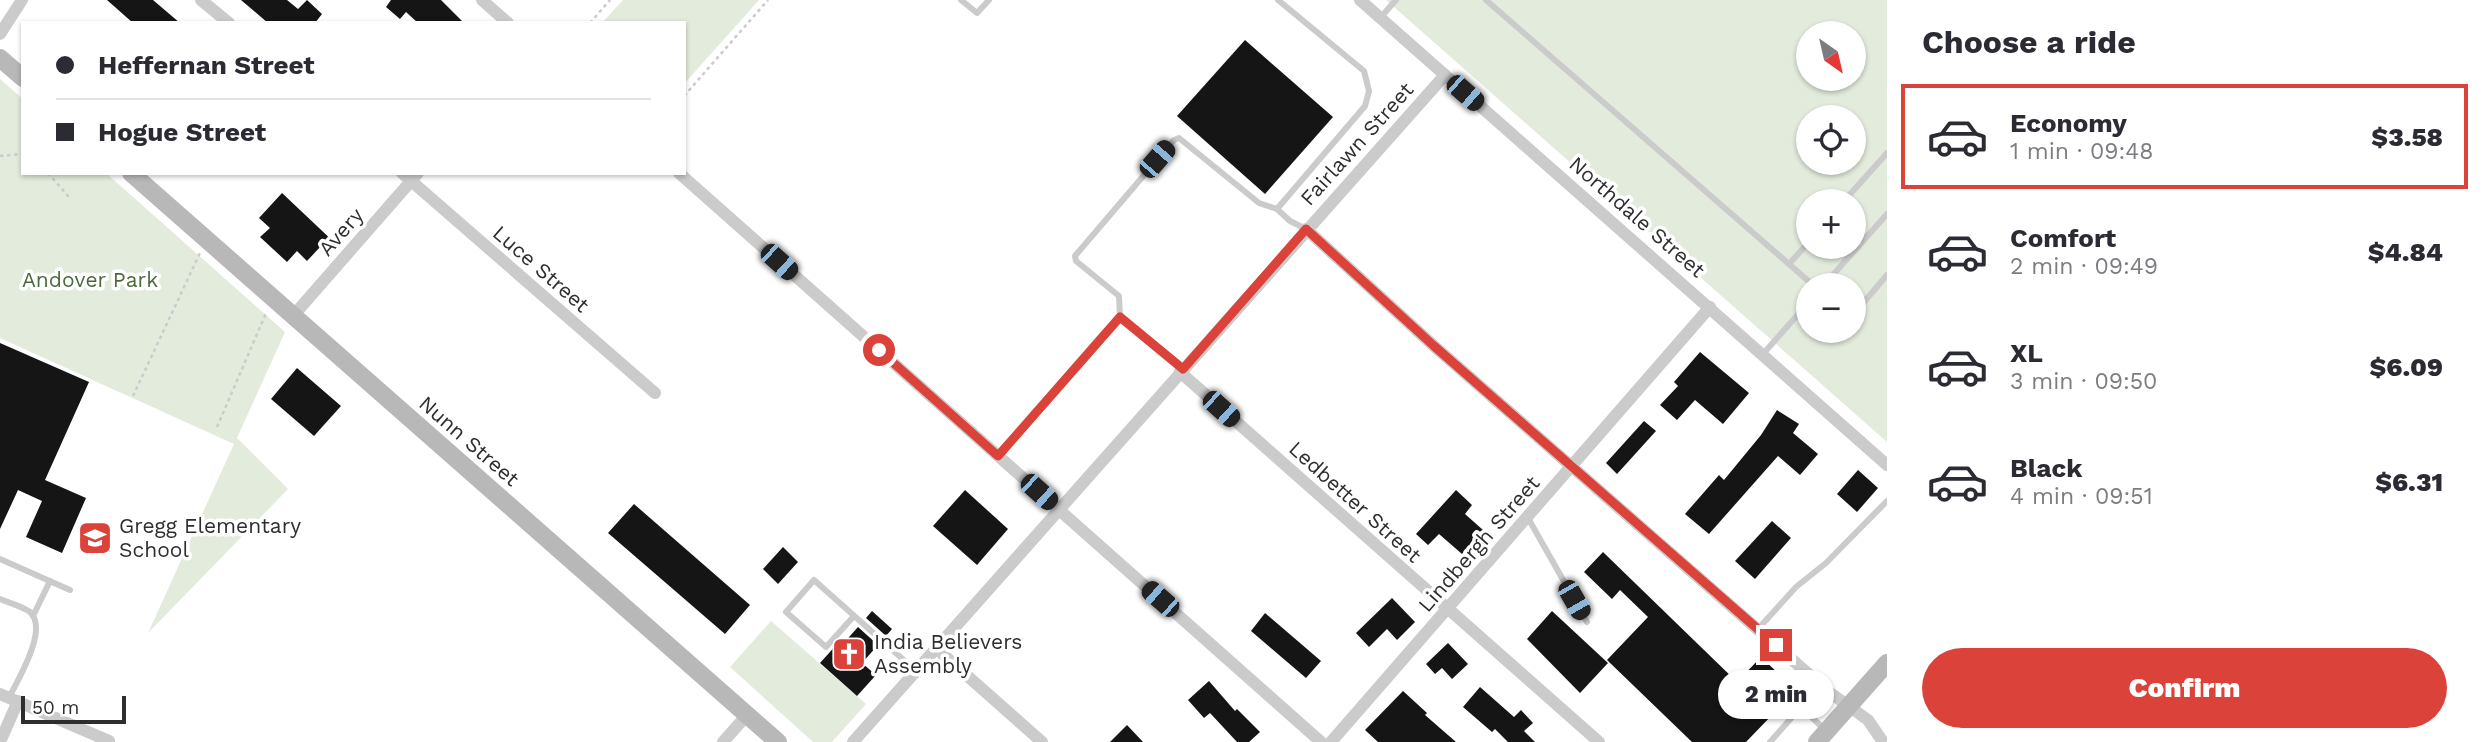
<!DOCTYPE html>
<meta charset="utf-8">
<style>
body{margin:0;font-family:"Work Sans",sans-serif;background:#f2f2f3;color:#2b2b33;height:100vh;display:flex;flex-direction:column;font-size:26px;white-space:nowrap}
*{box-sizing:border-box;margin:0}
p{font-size:23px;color:#7c7c81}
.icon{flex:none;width:38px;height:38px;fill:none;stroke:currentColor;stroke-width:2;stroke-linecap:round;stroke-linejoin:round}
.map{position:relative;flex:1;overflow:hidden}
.side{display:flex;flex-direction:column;background:#fff;width:595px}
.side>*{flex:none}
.hud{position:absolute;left:21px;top:21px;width:665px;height:154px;border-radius:0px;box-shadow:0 2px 5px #0004;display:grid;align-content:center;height:154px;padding:0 35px;background:#fff}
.needle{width:46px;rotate:146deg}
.buttons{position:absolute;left:1796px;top:21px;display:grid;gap:14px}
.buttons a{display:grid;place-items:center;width:70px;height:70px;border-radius:50%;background:#fff;box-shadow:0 2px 5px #0004;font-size:35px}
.scale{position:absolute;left:21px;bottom:18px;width:105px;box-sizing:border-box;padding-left:7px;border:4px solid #2e2e2e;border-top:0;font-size:19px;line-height:24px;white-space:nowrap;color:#2e2e2e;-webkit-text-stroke:5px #fff;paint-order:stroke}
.end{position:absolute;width:32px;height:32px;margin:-16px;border:9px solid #db423a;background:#fff;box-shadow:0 0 0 4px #fff}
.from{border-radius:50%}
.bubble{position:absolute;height:49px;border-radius:24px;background:#fff;box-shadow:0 2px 5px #0004;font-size:23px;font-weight:800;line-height:49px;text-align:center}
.car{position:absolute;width:21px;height:42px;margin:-21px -10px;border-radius:9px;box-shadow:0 0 5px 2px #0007;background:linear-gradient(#222 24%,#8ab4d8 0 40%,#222 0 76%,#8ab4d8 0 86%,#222 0)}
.hud b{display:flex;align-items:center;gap:24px;height:66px;font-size:26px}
.hud b+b{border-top:2px solid #e1e1e2}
.hud i{width:18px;height:18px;background:#2b2b33}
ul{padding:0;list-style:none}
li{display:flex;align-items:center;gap:21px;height:105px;margin:0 14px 10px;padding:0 21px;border:4px solid transparent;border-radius:0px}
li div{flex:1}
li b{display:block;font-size:26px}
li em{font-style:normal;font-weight:800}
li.active{border-color:#db423a}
li>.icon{width:63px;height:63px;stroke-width:1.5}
h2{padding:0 35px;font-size:32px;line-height:84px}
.primary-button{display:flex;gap:14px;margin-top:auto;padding:14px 35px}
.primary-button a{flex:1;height:80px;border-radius:42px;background:#db423a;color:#fff;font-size:28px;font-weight:800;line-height:80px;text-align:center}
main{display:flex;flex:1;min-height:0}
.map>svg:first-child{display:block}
.green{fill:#e3ebdd;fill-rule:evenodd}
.building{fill:#151515}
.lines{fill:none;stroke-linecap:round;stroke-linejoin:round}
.path{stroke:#cbcbcb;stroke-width:2.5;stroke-dasharray:3.5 3.5;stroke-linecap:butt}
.lane{stroke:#cbcbcb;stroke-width:6}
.street{stroke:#cbcbcb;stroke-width:12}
.secondary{stroke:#b8b8b8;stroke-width:18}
.route{stroke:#db423a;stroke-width:9}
.labels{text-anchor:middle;stroke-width:7;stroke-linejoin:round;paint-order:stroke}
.street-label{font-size:21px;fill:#2e2e2e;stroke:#fff}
.park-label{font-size:21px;fill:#4d683e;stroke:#fff}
.poi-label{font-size:21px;fill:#2e2e2e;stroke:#fff;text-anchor:start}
</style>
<main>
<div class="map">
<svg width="1887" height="742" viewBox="0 0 1887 742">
<rect width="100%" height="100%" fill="#fff"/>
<g class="green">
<path d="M623,0H759L684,84V23H602Z"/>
<path d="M1386,0H1887V442ZM1808,33H1853V79H1808ZM1808,117H1853V163H1808ZM1808,201H1853V247H1808ZM1808,285H1853V331H1808Z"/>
<path d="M0,79L23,99V173H106L285,332L237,438L288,489L148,633L234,444L0,338Z"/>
<path d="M771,621L866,704L832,742H813L730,667Z"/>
</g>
<g class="building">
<path d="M107,0H153L180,23H133Z"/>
<path d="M241,0H287L298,9L307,0L322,14L315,23H268Z"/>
<path d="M391,0H441L464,23H418L406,12L400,19L386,7Z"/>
<path d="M1245,40L1333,117L1265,194L1177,116Z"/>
<path d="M282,193L336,244L328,252L321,246L307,261L297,251L287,262L260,237L270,228L259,218Z"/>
<path d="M0,343L89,382L45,480L86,498L62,553L26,537L42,501L18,490L0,529Z"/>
<path d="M1700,352L1749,393L1723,424L1695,400L1677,420L1660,405L1678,386L1674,382Z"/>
<path d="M297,368L341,406L314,436L271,399Z"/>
<path d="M1777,410L1799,424L1793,433L1818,454L1800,475L1778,456L1709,534L1685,514L1719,475L1724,480L1761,435Z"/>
<path d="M1644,421L1656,431L1617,474L1606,463Z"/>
<path d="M1858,470L1878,488L1857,512L1837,494Z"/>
<path d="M965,490L1008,529L977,565L933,526Z"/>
<path d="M1456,490L1472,505L1465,514L1483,530L1462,554L1439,534L1428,545L1416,534Z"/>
<path d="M634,504L750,605L725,634L608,533Z"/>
<path d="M1772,521L1791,538L1755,579L1735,561Z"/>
<path d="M783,547L798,562L778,584L763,569Z"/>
<path d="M1603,552L1737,682L1761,657L1796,690L1746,742H1692L1607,660L1648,617L1620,590L1612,599L1584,572Z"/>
<path d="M1392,598L1415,622L1397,640L1387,629L1369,647L1356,633Z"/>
<path d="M872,611L892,629L886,636L866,618Z"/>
<path d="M1552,611L1608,663L1580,693L1527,639Z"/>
<path d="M1265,613L1321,661L1306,678L1251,631Z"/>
<path d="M858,627L878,645L862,663L876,675L857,696L820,663L838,643L841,646Z"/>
<path d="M1448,643L1468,664L1452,679L1442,668L1435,674L1426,664Z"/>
<path d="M1209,681L1235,711L1237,709L1260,732L1249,742H1237L1210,713L1204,718L1188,700Z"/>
<path d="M1480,687L1514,717L1521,710L1533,723L1524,731L1535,742H1508L1495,729L1492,732L1463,707Z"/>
<path d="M1403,691L1427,713L1425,715L1456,742H1378L1365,730Z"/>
<path d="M1127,725L1143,742H1110Z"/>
</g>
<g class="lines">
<g class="path">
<path d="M590,23L610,0"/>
<path d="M684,96L768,0"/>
<path d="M0,156L23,154"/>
<path d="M48,173L69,197"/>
<path d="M133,396L200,253"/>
<path d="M217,427L267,311"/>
</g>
<g class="lane">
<path d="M961,0L977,13L989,0"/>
<path d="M1486,0L1813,285"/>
<path d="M1380,18L1396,0"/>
<path d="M1844,201L1887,153"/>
<path d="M1277,209L1365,106L1369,91L1364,71L1278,0"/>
<path d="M1789,264L1808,243"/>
<path d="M1824,285L1887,214"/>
<path d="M1853,315L1887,275"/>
<path d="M1832,331L1837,334L1840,331"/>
<path d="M1763,354L1808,303"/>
<path d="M1183,369L1120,317L1119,296L1076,261L1075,256L1174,140L1179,138L1259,203L1277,209L1290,221L1306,229"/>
<path d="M998,456L1120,317"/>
<path d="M1528,518L1587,622"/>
<path d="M0,559L70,590"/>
<path d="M0,599C9,603 22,606 30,612C49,629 18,679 9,698"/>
<path d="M33,616L50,581"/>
<path d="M854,616L826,647L786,612L814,580L906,662L916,672"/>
<path d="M1758,629L1796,587L1826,563L1887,501"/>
<path d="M1770,742L1801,707L1825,730"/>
</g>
<g class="street">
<path d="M201,0L229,23"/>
<path d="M482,0L508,23"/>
<path d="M1360,0L1887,465"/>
<path d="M0,34L22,0"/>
<path d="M402,173L655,393"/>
<path d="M679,173L1321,742"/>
<path d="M1306,229L1434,346L1829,692L1868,720L1883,742"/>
<path d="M293,316L418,173"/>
<path d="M1180,372L1599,742"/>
<path d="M937,649L1042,742"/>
<path d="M0,694L109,741"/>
<path d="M0,742L18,701"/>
<path d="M723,742L747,715"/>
<path d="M853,742L1445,75"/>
<path d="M1331,742L1710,307"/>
</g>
<g class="secondary">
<path d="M0,58L23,78"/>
<path d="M131,173L778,742"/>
<path d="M1817,742L1887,663"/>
</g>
</g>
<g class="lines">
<path class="route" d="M879,350L998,456L1120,317L1183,369L1306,229L1434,346L1776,645"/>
</g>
<defs>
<g id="school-square" transform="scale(1.75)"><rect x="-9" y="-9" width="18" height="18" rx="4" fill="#db423a" stroke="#fff"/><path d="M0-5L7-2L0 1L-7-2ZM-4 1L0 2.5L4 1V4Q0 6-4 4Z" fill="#fff"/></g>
<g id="church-square" transform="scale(1.75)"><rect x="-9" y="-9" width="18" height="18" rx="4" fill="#db423a" stroke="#fff"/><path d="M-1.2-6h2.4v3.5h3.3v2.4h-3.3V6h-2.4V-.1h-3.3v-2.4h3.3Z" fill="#fff"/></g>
</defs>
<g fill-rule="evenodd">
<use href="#school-square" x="95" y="538"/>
<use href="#church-square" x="849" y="654"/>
</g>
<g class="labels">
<g class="street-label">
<text transform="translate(1357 144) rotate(-48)" y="7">Fairlawn Street</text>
<text transform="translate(1637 217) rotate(41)" y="7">Northdale Street</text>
<text transform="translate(341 232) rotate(-49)" y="7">Avery</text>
<text transform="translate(541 269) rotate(41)" y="7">Luce Street</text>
<text transform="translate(469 441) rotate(41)" y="7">Nunn Street</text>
<text transform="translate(1355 502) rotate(42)" y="7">Ledbetter Street</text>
<text transform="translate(1479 544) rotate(-49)" y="7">Lindbergh Street</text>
</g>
<g class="park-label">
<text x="90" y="287">Andover Park</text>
</g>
<g class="poi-label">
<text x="119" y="533">Gregg Elementary<tspan x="119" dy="24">School</tspan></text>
<text x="874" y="649">India Believers<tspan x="874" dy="24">Assembly</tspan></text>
</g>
</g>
</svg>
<div class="buttons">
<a><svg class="needle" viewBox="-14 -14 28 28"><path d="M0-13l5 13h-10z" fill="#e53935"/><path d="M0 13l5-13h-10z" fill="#7c7c81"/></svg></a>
<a><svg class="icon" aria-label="locate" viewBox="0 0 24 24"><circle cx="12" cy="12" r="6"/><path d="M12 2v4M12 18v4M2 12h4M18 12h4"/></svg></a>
<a>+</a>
<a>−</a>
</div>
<div class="scale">50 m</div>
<i class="end from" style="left:879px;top:350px"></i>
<i class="end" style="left:1776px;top:645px"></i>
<div class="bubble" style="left:1718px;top:670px;width:116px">2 min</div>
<i class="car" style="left:1465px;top:93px;rotate:131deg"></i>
<i class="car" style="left:1157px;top:159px;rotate:41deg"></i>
<i class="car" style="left:779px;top:262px;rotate:132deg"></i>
<i class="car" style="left:1221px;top:409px;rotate:132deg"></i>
<i class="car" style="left:1039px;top:492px;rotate:132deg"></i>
<i class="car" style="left:1160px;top:599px;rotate:311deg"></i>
<i class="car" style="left:1574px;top:600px;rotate:150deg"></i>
<div class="hud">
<b><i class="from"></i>Heffernan Street</b>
<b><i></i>Hogue Street</b>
</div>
</div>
<section class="side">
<h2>Choose a ride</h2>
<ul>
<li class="active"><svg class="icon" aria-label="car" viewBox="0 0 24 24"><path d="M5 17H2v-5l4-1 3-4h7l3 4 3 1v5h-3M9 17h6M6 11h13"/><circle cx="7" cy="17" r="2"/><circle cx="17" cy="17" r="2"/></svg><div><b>Economy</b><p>1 min · 09:48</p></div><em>$3.58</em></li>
<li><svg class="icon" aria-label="car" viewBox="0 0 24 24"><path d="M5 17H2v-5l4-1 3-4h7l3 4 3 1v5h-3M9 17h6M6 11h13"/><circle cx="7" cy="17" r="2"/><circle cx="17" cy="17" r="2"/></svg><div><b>Comfort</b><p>2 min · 09:49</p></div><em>$4.84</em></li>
<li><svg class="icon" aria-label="car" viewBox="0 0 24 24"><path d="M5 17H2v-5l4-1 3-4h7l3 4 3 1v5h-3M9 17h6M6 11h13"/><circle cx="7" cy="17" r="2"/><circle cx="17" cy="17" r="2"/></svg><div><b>XL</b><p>3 min · 09:50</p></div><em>$6.09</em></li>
<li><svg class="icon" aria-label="car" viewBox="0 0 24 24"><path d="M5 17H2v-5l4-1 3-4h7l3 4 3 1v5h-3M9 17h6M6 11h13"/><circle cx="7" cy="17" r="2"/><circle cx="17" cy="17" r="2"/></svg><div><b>Black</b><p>4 min · 09:51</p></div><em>$6.31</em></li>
</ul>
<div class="primary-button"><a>Confirm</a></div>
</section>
</main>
